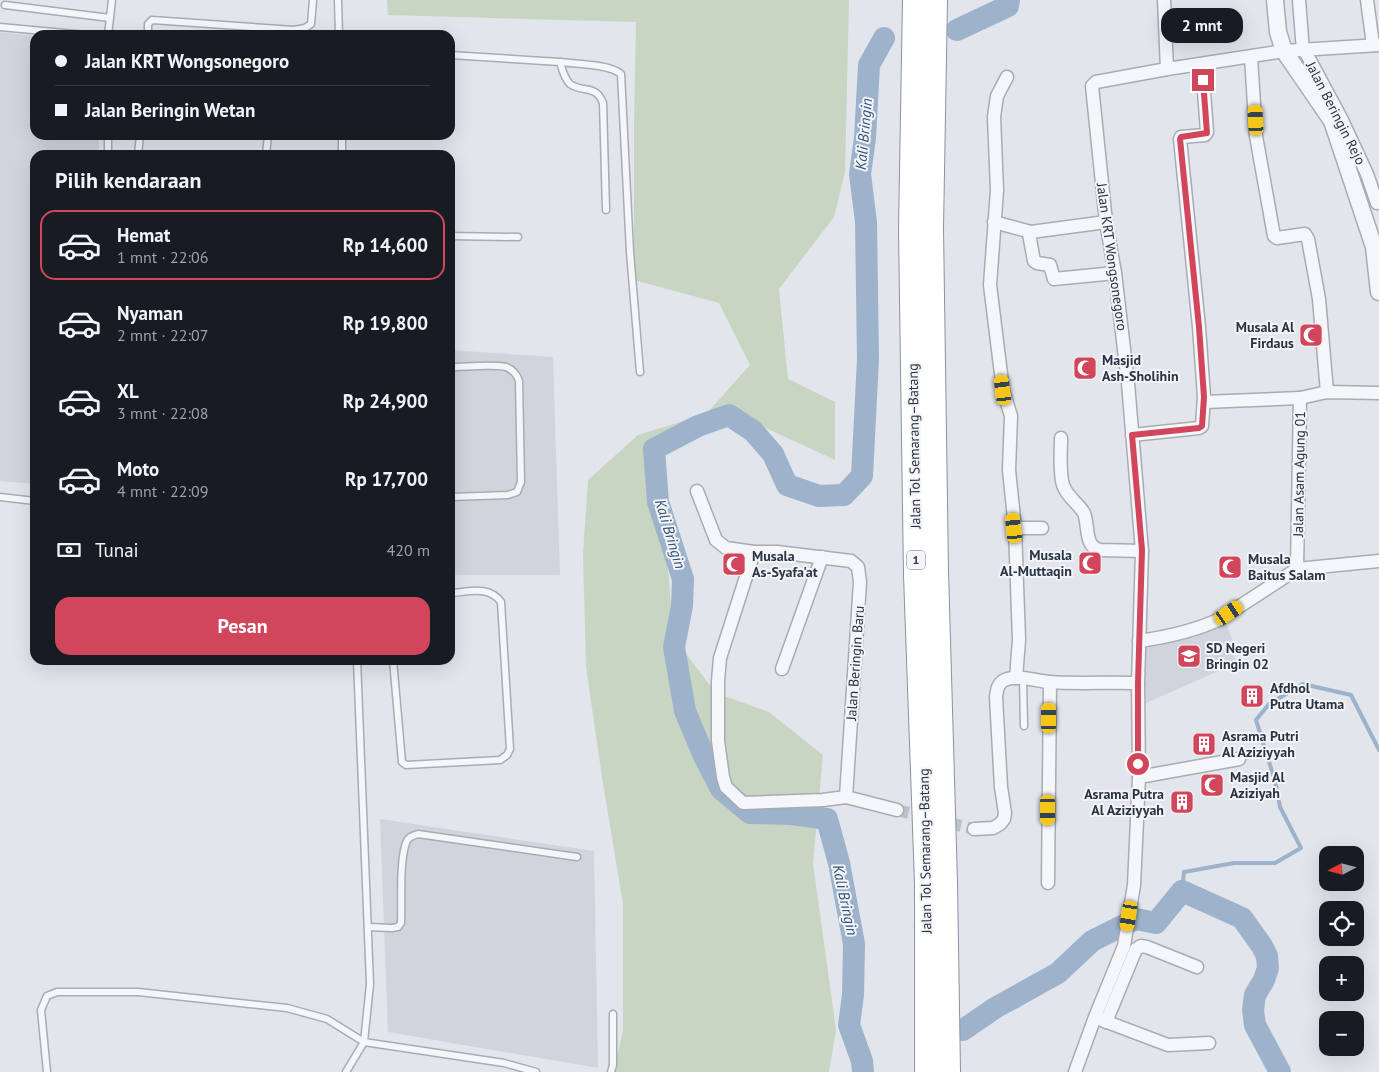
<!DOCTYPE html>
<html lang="id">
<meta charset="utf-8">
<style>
body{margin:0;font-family:"PT Sans",sans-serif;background:#242831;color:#f1f3f6;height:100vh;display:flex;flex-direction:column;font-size:19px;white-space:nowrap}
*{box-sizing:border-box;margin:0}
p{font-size:16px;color:#9ea1a6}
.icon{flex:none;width:28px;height:28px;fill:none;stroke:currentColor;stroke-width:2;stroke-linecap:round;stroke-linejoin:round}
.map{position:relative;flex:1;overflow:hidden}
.details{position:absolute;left:30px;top:150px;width:425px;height:515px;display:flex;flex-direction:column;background:#171b24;border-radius:15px;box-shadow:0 5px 20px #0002}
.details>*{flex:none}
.top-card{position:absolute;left:30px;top:30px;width:425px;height:110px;border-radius:15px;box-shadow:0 5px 20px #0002;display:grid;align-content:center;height:110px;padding:0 25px;background:#171b24}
.needle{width:32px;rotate:263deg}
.controls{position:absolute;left:1319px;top:846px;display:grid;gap:10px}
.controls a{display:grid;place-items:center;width:45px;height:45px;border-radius:10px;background:#171b24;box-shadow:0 5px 20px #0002;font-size:25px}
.end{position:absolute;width:22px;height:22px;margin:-11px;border:6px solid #d1465b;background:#fff;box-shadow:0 0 0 2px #fff}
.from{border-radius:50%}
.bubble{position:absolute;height:35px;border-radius:15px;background:#171b24;box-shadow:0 5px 20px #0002;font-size:16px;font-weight:600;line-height:35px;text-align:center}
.car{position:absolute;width:15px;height:30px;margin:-15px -8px;border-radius:6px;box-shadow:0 0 4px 1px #0007;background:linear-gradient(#f5c518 24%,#345 0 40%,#f5c518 0 76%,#345 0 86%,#f5c518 0)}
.top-card b{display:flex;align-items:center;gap:18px;height:48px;font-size:19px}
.top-card b+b{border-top:1px solid #363941}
.top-card i{width:12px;height:12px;background:#f1f3f6}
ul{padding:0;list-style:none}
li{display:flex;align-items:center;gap:15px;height:70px;margin:0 10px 8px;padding:0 15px;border:2px solid transparent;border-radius:15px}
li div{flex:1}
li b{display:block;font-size:19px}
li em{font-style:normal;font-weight:600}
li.on{border-color:#d1465b}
li>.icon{width:45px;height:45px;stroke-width:1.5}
h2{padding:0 25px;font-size:22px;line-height:60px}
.pay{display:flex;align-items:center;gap:12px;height:55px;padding:0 25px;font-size:19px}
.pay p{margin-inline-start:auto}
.action{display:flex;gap:10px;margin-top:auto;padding:10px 25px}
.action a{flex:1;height:58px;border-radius:15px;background:#d1465b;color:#fff;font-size:20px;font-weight:600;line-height:58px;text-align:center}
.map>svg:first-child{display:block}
.built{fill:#d0d5dd}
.green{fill:#c8d5c3}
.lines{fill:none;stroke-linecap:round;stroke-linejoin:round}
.stream{stroke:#9db3cb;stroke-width:4}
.river{stroke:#9db3cb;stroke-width:22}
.minor-tunnel{stroke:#bdc1c9;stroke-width:12;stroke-dasharray:12 6;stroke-linecap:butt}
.service-casing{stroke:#a7acb5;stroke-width:9}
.minor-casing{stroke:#a7acb5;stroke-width:15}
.tertiary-casing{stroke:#a7acb5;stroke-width:19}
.motorway-casing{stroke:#8993a2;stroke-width:26}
.service{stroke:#f5f6f9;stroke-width:6}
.minor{stroke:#f5f6f9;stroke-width:12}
.tertiary{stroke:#f5f6f9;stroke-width:16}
.motorway{stroke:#fff;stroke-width:24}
.route{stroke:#d1465b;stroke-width:6}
.labels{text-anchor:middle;stroke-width:4;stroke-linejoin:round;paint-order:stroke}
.shield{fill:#f2f4f8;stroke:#666d79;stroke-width:1}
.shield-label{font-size:12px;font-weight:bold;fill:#2a3343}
.street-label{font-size:14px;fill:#2a3343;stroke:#f2f4f8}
.poi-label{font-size:14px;font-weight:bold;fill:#2a3343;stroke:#f2f4f8;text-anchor:start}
.water-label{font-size:15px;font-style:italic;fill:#335278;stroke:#f2f4f8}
</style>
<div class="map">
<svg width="1379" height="1072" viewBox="0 0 1379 1072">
<rect width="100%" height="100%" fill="#e2e5eb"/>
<g class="built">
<path d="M0,32L35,36V135H99V155H35V484L0,481Z"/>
<path d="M450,350L553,357L560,575H450Z"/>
<path d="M1225,621L1235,647L1230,649L1237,663L1146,703L1143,645Z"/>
<path d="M380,819L594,851L598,1068L388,1032Z"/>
</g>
<path class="green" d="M387,0H849L845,172L834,217L779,289L788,379L835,402V460L757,424L710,429L667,452L658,462L654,490L667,552L673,637L716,693L769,712L823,755L813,863L836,1030L829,1072H613L623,1031V904L602,777L586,667L583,554L588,480L638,435L706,414L750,365L719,303L634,280V122L636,22L388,15Z"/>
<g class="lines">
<path class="stream" d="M1182,891L1184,872L1234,863H1275L1301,848L1280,807L1275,781L1256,720L1269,704L1303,684L1351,695L1379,750"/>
<g class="river">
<path d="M957,30L1008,6L1009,0"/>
<path d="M963,1030L995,1008L1058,973L1092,941L1136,919L1156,923L1182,891L1242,918L1262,946L1267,956L1268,968L1264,980L1255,995L1253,1010L1255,1025L1280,1072"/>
<path d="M863,1072L862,1061L849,1025L853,995L854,944L839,863L827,819L792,814L750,813L721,789L704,756L685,711L674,647L682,606L683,579L658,502L654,449L698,426L729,415L753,431L773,454L787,485L819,496L844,495L862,476L868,359L866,222L860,174L865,138L869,65L884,38"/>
</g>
<path class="minor-tunnel" d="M897,810L974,829"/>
<g class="service-casing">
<g id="service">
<path d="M338,0L339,35"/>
<path d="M5,5L110,18"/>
<path d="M0,27L86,35"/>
<path d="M108,35L112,0"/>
<path d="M148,35V24L152,20L294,30L305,28L311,24L313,0"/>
<path d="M450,55L560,62C562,69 564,78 570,84C582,93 596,84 603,103L606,210"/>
<path d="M560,62C575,64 610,64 621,74L630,252L640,372"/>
<path d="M108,135V155"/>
<path d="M342,135V155"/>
<path d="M138,155L140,135"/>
<path d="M266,155L268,135"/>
<path d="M450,236L518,237"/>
<path d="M450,367C465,367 493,364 506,367C514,370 517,375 519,381L521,482L517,492L508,495L450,497"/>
<path d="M0,497L35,501"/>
<path d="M393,660L402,762L406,765L500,760L507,755L510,749L501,602C489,585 469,592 450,593"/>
<path d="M1023,678L1024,726"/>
<path d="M368,927L392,928L398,927L401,923C402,901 399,863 406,843C408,837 412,836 418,834L577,857"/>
<path d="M47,1072L41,1010L47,996L57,992H138L287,1008L327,1019L364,1042L504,1063L536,1072"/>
<path d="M346,1072L364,1042L370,984L357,660"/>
<path d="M611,1072L613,1065V1014"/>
</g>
</g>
<g class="minor-casing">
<g id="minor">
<path d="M1164,0L1167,69"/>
<path d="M1299,0L1303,51"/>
<path d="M1367,0L1373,45"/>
<path d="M1305,51L1341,118L1367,174L1377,203"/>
<path d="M1251,57L1256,136L1274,236L1277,238L1305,234L1308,239L1319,299L1327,392"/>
<path d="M1007,77L997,96L994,117L997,190L990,285L1003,390L1011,416L1009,470L1015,528"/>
<path d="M994,222L1031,232"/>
<path d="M1106,222L1031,232L1029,234L1034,261L1037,263L1050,265L1054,279L1115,273"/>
<path d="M1204,402L1300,398"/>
<path d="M1132,435L1199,428L1202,426L1204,397L1199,327L1180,139L1181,137L1205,135L1207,132L1202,64"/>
<path d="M1061,438C1061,453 1059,471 1063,485C1067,497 1078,503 1084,513C1089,525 1084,547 1100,550L1142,551"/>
<path d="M697,491L716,540L726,548L754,552H777L851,561L858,567L860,582L846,797"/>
<path d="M754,552L720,658L718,681V741L723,777L726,787L743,803L823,800L846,797L897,810"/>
<path d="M1297,569L1300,398L1327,392L1379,393"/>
<path d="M1139,641C1167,637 1195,631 1220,619L1297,569L1379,561"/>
<path d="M782,669L822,557"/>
<path d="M1016,678L1019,640L1015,528H1042"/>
<path d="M1139,777L1239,759"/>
<path d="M974,829L993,828L1000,824L1004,819L1005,813L1001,787L996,697C997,689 998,682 1007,679C1020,675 1036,681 1049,682C1078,684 1108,682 1138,683"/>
<path d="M1048,883L1050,682"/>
<path d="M1099,1019L1168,1045L1209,1043"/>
<path d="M1106,1022L1136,949L1141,946L1147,947L1197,967"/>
<path d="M1075,1072L1095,1017L1124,946L1134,885L1139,777L1138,683L1142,551L1128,383L1115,273L1106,222L1092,86L1096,82L1167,69L1284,51L1379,45"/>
</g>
</g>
<g class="tertiary-casing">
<path id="tertiary" d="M1275,0L1278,32L1284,51L1332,121L1374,247L1379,292"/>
</g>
<g class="motorway-casing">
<g id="motorway">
<path d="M915,0L911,229L916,575L927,883V1072"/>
<path d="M935,0L931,228L936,571L945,882L948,1072"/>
</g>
</g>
<use href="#service" class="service"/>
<use href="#minor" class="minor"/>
<use href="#tertiary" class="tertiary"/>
<use href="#motorway" class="motorway"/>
</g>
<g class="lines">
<path class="route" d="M1138,764V683L1142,550L1132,435L1199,428L1202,426L1204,397L1199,327L1180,139L1181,137L1207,133L1203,80"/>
</g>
<defs>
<g id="mosque-square" transform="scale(1.25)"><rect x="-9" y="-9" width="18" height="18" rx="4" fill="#d1465b" stroke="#f2f4f8"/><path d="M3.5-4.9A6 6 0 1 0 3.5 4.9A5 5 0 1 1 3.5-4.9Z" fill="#fff"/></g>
<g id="school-square" transform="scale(1.25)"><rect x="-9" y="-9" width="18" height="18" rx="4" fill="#d1465b" stroke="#f2f4f8"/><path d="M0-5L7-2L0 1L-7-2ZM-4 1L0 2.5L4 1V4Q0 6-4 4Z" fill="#fff"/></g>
<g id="building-square" transform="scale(1.25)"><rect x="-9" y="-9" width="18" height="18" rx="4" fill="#d1465b" stroke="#f2f4f8"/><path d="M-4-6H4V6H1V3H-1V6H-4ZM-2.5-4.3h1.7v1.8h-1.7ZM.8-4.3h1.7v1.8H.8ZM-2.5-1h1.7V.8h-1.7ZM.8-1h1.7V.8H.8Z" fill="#fff"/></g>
</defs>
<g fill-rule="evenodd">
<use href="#mosque-square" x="1311" y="335"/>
<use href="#mosque-square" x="1085" y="368"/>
<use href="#mosque-square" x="1090" y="563"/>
<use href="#mosque-square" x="734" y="564"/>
<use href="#mosque-square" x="1230" y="567"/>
<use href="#school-square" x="1189" y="656"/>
<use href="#building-square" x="1252" y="696"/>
<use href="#building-square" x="1204" y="744"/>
<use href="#mosque-square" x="1212" y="785"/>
<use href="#building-square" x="1182" y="802"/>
</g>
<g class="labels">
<rect class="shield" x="907" y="550.5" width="18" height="19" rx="4"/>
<g class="shield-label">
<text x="916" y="564">1</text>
</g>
<g class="street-label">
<text transform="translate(1336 113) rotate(63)" y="5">Jalan Beringin Rejo</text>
<text transform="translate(1112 257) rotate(82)" y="5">Jalan KRT Wongsonegoro</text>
<text transform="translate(914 446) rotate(-91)" y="5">Jalan Tol Semarang–Batang</text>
<text transform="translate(1299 474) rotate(-89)" y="5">Jalan Asam Agung 01</text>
<text transform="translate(855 663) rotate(-86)" y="5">Jalan Beringin Baru</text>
<text transform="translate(925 851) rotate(-91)" y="5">Jalan Tol Semarang–Batang</text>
</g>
<g class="poi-label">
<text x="1294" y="332" text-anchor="end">Musala Al<tspan x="1294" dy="16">Firdaus</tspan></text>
<text x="1102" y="365">Masjid<tspan x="1102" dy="16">Ash-Sholihin</tspan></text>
<text x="1072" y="560" text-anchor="end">Musala<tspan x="1072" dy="16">Al-Muttaqin</tspan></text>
<text x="752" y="561">Musala<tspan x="752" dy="16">As-Syafa'at</tspan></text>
<text x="1248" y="564">Musala<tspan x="1248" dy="16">Baitus Salam</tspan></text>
<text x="1206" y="653">SD Negeri<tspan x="1206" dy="16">Bringin 02</tspan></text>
<text x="1270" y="693">Afdhol<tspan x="1270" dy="16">Putra Utama</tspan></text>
<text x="1222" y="741">Asrama Putri<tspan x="1222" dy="16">Al Aziziyyah</tspan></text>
<text x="1230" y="782">Masjid Al<tspan x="1230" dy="16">Aziziyah</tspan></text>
<text x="1164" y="799" text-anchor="end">Asrama Putra<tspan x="1164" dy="16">Al Aziziyyah</tspan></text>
</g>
<g class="water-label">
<text transform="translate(864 134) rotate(-85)" y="5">Kali Bringin</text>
<text transform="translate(670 534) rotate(73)" y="5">Kali Bringin</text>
<text transform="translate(845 900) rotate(78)" y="5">Kali Bringin</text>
</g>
</g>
</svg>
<div class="controls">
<a><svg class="needle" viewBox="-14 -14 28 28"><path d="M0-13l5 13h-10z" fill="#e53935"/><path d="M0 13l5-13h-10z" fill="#9ea1a6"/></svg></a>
<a><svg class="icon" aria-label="locate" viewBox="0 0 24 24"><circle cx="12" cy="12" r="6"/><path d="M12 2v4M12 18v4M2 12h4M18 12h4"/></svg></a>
<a>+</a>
<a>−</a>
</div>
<i class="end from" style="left:1138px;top:764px"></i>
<i class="end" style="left:1203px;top:80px"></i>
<div class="bubble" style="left:1161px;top:8px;width:82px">2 mnt</div>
<i class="car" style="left:1256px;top:120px;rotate:357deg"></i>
<i class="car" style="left:1003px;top:390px;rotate:353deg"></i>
<i class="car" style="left:1014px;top:528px;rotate:354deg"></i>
<i class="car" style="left:1229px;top:613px;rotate:56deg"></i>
<i class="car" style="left:1049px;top:718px;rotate:0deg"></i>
<i class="car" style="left:1048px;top:810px;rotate:180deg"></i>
<i class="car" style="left:1129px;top:916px;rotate:189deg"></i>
<div class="top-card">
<b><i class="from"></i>Jalan KRT Wongsonegoro</b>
<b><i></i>Jalan Beringin Wetan</b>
</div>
<section class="details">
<h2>Pilih kendaraan</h2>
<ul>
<li class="on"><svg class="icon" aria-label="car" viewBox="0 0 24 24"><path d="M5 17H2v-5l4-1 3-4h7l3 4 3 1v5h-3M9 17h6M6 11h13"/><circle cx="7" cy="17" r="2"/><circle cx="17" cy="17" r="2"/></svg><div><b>Hemat</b><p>1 mnt · 22:06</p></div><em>Rp 14,600</em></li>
<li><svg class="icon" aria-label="car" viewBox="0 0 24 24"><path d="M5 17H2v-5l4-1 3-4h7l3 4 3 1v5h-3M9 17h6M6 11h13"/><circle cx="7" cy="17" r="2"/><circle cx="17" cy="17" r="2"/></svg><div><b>Nyaman</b><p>2 mnt · 22:07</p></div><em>Rp 19,800</em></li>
<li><svg class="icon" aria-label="car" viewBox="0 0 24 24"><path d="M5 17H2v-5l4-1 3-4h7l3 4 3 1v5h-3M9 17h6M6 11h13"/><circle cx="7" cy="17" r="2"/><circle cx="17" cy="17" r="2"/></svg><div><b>XL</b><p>3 mnt · 22:08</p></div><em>Rp 24,900</em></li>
<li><svg class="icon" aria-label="car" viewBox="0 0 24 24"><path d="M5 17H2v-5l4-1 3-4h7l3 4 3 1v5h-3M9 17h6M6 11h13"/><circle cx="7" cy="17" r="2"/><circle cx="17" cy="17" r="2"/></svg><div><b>Moto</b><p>4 mnt · 22:09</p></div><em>Rp 17,700</em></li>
</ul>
<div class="pay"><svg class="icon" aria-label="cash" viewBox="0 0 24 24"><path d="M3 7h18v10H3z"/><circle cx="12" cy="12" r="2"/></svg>Tunai<p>420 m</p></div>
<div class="action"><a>Pesan</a></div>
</section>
</div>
